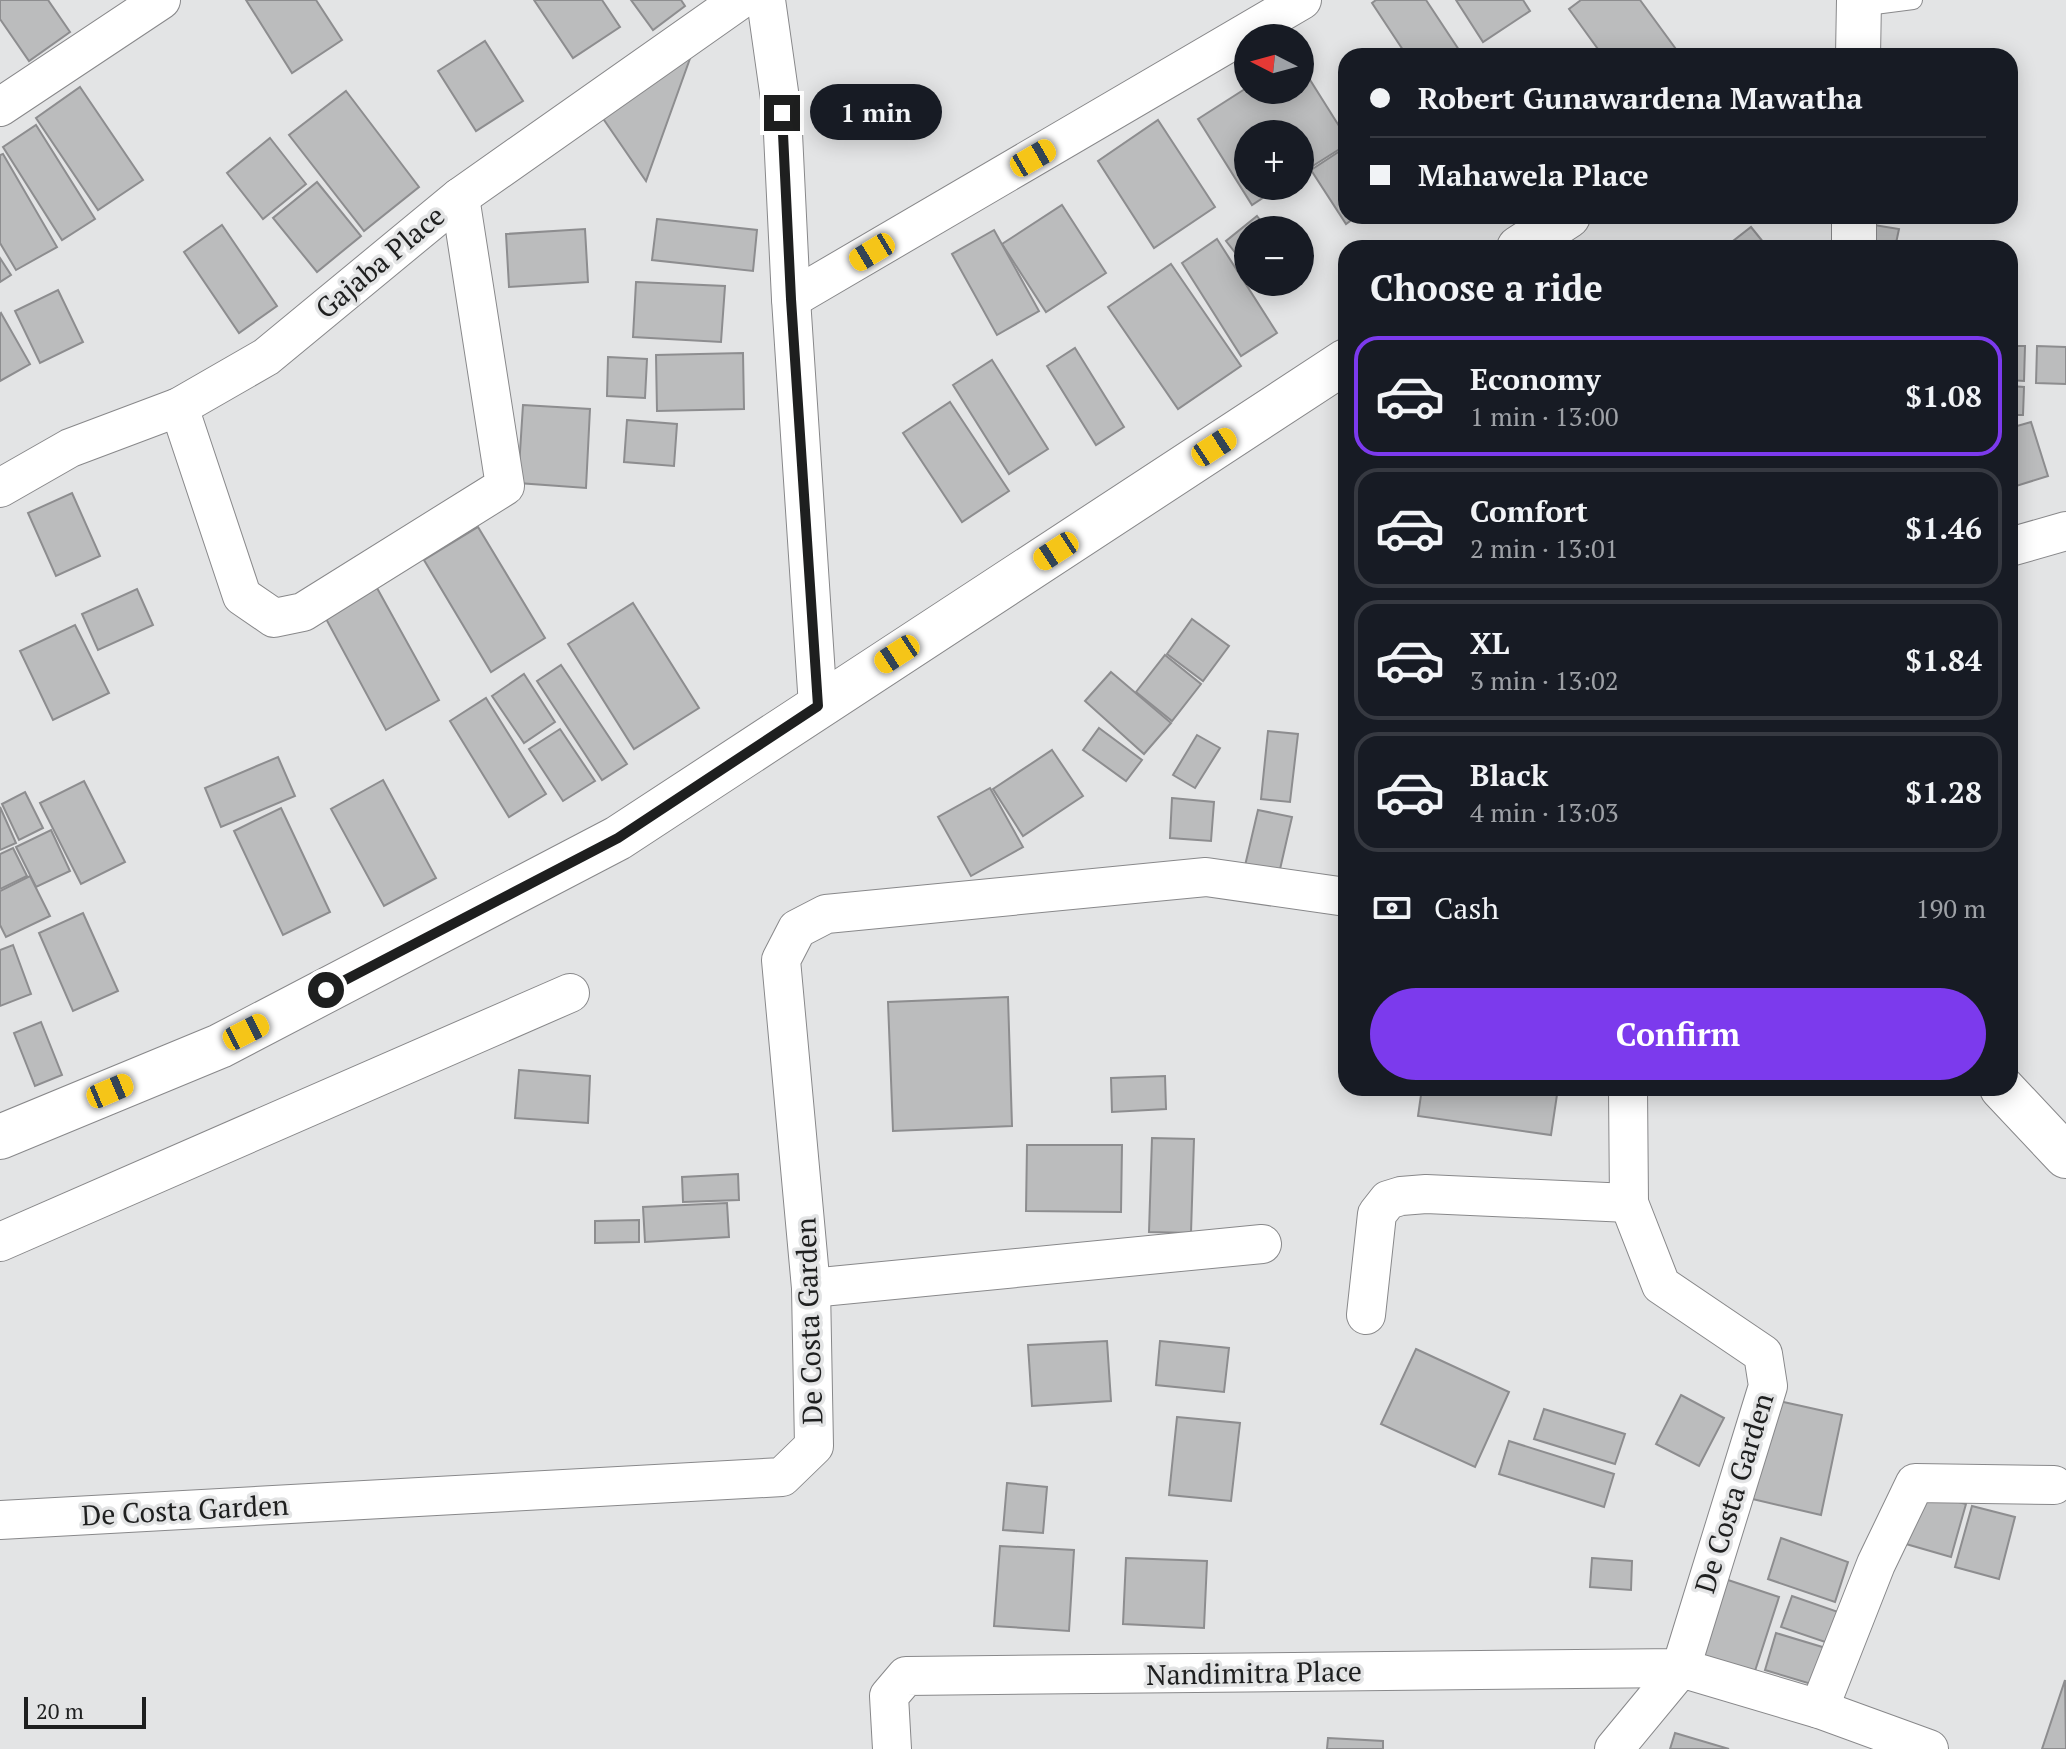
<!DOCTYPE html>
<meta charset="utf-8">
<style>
body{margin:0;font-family:"PT Serif",serif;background:#242831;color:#f1f3f6;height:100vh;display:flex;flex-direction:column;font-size:30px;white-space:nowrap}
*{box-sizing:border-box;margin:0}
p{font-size:26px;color:#9ea1a6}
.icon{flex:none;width:44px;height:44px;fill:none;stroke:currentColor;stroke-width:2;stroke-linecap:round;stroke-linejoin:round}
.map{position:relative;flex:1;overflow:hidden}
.side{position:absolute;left:1338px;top:240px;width:680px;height:856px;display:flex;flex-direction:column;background:#171b24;border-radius:24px;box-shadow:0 4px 20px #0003}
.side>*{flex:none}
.top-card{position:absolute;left:1338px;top:48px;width:680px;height:176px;border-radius:24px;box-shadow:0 4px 20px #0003;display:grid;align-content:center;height:176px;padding:0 32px;background:#171b24}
.needle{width:52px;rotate:276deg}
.fabs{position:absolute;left:1234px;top:24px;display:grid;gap:16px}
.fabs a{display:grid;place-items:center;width:80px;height:80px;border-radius:50%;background:#171b24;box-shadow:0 4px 20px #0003;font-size:40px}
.scale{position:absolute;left:24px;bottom:20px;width:122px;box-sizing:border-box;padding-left:8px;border:4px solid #1e1f1f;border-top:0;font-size:22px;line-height:28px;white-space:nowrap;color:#1e1f1f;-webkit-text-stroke:6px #e3e4e5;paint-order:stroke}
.end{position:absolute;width:36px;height:36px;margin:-18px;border:10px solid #1e1f1f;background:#fff;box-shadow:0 0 0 4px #fff}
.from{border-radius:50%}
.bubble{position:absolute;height:56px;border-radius:28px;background:#171b24;box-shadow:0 4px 20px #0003;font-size:26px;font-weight:700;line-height:56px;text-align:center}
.car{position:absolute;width:24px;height:48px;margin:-24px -12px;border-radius:10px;box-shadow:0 0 6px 2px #0007;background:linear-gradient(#f5c518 24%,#345 0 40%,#f5c518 0 76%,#345 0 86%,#f5c518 0)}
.top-card b{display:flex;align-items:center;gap:28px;height:76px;font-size:30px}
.top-card b+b{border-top:2px solid #363941}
.top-card i{width:20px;height:20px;background:#f1f3f6}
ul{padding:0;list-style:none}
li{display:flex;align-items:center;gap:24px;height:120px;margin:0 16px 12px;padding:0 16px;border:4px solid #363941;border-radius:24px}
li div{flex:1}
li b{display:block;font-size:30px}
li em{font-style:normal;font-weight:700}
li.selected{border-color:#7c3aed}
li>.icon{width:72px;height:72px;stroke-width:1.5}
h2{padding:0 32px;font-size:36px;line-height:96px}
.pay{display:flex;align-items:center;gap:20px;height:88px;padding:0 32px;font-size:30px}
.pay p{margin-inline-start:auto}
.button{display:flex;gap:16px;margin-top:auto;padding:16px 32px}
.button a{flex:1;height:92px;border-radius:48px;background:#7c3aed;color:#fff;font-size:32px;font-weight:700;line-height:92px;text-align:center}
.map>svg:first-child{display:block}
.building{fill:#bbbcbd;stroke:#8d8d8f;stroke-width:2}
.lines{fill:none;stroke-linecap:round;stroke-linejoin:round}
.lane-casing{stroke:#88888a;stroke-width:20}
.street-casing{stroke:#88888a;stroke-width:40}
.secondary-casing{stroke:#88888a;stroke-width:46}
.lane{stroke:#fff;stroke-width:18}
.street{stroke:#fff;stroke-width:38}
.secondary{stroke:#fff;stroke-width:44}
.route{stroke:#1e1f1f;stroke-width:10}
.labels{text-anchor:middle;stroke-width:7;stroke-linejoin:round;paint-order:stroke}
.street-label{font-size:28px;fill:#1e1f1f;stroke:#e3e4e5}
</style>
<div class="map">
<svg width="2066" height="1749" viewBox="0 0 2066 1749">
<rect width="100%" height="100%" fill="#e3e4e5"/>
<g class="building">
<path d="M0,0H48L70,32L29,61L0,19Z"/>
<path d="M246,0H316L342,40L292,73Z"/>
<path d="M534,0H602L620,27L573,58Z"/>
<path d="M631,0H681L685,6L653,30Z"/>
<path d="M1376,0H1426L1463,56H1407L1372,3Z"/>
<path d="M1456,0H1523L1530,11L1483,42Z"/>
<path d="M1581,0H1640L1681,56H1603L1569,9Z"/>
<path d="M485,41L523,101L476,131L438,71Z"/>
<path d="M692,53L646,181L602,117Z"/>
<path d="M1300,64L1346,137V145L1300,174V134H1248V186H1281L1252,205L1198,119L1248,87V90H1300Z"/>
<path d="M80,87L143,180L98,210L36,118Z"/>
<path d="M346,91L419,187L364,231L289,135Z"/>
<path d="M1158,120L1215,207L1154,248L1098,161Z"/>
<path d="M36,125L95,219L62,240L3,147Z"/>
<path d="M270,138L306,184L263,219L227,173Z"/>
<path d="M1346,147V216H1357L1346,224L1311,170Z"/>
<path d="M3,154L57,247L16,270L0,243V155Z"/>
<path d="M317,182L361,236L317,272L273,218Z"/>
<path d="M1062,205L1106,273L1046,312L1002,244Z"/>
<path d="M1257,216L1268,230H1248V269L1226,241Z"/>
<path d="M657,219L757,230L753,271L652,260Z"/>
<path d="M222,225L277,306L239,333L184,252Z"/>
<path d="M1874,225L1899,229L1895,248L1871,245Z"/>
<path d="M1751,227L1768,248H1724Z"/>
<path d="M585,229L588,282L509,287L506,234Z"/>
<path d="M994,230L1039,311L997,335L952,254Z"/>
<path d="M1217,239L1277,333L1241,356L1182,263Z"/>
<path d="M0,258L11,275L0,282Z"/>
<path d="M1171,264L1241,366L1178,409L1108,307Z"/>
<path d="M636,282L725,286L721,342L633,337Z"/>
<path d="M58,290L83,342L40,363L15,311Z"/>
<path d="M1,313L30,364L0,381V314Z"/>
<path d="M2010,346H2025L2024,381L2010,380Z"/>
<path d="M2037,346L2066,347V384L2036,383Z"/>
<path d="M1075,348L1124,427L1096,445L1047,366Z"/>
<path d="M743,353L744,409L657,411L656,355Z"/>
<path d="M608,357L647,359L645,398L607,396Z"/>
<path d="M992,360L1048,449L1009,474L953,385Z"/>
<path d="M2010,386L2024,387L2023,415H2010Z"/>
<path d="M950,402L1009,491L962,522L903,433Z"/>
<path d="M523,405L590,409L586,488L518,483Z"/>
<path d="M627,420L677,424L674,466L624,462Z"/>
<path d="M2031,422L2048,476L2010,488V428Z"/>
<path d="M72,493L100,556L56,576L28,513Z"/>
<path d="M478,527L545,638L491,672L424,560Z"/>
<path d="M377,588L439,700L386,730L325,617Z"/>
<path d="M137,589L153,625L98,650L82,614Z"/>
<path d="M633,603L699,708L634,749L568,644Z"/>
<path d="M1192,619L1229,646L1203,681L1167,654Z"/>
<path d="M75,625L109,693L53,720L20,651Z"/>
<path d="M1165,655L1201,684L1172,721L1136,692Z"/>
<path d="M561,665L627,764L602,780L537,681Z"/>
<path d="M1111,672L1171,723L1144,754L1085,701Z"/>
<path d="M524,674L555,722L524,743L492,696Z"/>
<path d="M486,698L546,794L509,817L450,721Z"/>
<path d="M1099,728L1142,760L1126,781L1083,750Z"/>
<path d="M560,729L595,781L563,801L529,749Z"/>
<path d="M1268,731L1298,734L1290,802L1261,799Z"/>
<path d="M1197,735L1220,748L1195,788L1173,775Z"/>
<path d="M1052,750L1083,796L1023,836L993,789Z"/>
<path d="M278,757L295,796L221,827L205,788Z"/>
<path d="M383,780L436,878L384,906L331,809Z"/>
<path d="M84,781L125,862L81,884L40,803Z"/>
<path d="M990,788L1023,847L971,876L938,817Z"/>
<path d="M25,792L43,828L19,840L2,804Z"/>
<path d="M1172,798L1214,802L1211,841L1170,838Z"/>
<path d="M0,807L16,843L0,850Z"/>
<path d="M281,808L330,912L283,935L234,831Z"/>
<path d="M1258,810L1292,817L1278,878L1244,870Z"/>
<path d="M51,830L70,871L36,887L16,847Z"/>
<path d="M13,848L27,876L0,889V854Z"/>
<path d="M30,876L50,916L6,937L0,925V891Z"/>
<path d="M83,913L118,991L73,1011L39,933Z"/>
<path d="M13,945L31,994L0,1006V950Z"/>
<path d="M1008,997L1012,1126L893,1131L888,1002Z"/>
<path d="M41,1022L62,1075L35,1086L14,1033Z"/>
<path d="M519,1070L590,1076L588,1123L515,1118Z"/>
<path d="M1165,1076L1166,1109L1112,1112L1111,1078Z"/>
<path d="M1422,1088H1558L1551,1135L1418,1116Z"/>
<path d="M1152,1138L1194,1139L1191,1233L1149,1232Z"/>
<path d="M1027,1145H1122L1121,1212L1026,1211Z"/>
<path d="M738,1174L739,1200L683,1202L682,1177Z"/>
<path d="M727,1203L729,1237L645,1242L643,1207Z"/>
<path d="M639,1220V1242L595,1243V1221Z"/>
<path d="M1107,1341L1111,1401L1032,1406L1028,1345Z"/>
<path d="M1160,1341L1229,1348L1224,1392L1156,1385Z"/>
<path d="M1416,1349L1509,1392L1475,1467L1381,1424Z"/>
<path d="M1681,1395L1724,1418L1699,1466L1656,1444Z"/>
<path d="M1779,1401L1842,1415L1821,1515L1744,1497Z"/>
<path d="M1544,1409L1625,1434L1615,1464L1534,1439Z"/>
<path d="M1177,1417L1240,1423L1231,1501L1169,1495Z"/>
<path d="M1509,1441L1614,1474L1604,1507L1499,1474Z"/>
<path d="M1007,1483L1047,1487L1043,1533L1003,1530Z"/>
<path d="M1921,1492L1966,1504L1951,1557L1906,1544Z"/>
<path d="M1972,1506L2015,1517L1999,1579L1955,1567Z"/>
<path d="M1781,1538L1848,1562L1835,1602L1768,1579Z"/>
<path d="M1000,1546L1074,1550L1069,1631L994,1626Z"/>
<path d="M1126,1558L1207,1561L1204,1628L1123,1624Z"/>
<path d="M1592,1558L1632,1561L1631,1590L1590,1587Z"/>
<path d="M1722,1578L1779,1597L1754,1674L1696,1654Z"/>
<path d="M1792,1596L1844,1614L1834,1645L1781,1627Z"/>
<path d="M1776,1633L1829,1649L1818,1686L1765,1670Z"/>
<path d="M2065,1680L2066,1749H2042Z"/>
<path d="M1675,1733L1729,1749H1670Z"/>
<path d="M1328,1738L1383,1741V1749H1327Z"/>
</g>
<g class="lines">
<g class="lane-casing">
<path id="lane" d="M1859,7L1913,0"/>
</g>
<g class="street-casing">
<g id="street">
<path d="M766,0L782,113L791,299L818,706"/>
<path d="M0,107L161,0"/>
<path d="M791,299L1302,0"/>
<path d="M179,407L242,596L274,618L303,612L505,486L460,197"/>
<path d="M0,488L70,448L179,407L266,357L460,197L740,0"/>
<path d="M2010,547L2066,531"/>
<path d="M0,1242L570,993"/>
<path d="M811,1288L1262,1244"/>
<path d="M1366,1315L1377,1214L1388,1200L1401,1196L1426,1194L1629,1203"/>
<path d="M0,1520L782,1477L814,1446L811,1288L781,960L797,929L826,914L1206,877L1346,897"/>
<path d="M1819,1709L1876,1564L1915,1483L2054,1485"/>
<path d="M892,1749L889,1696L906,1676L1681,1668L1768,1386L1763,1354L1661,1285L1629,1203L1628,1088"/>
<path d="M1614,1749L1681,1668L1819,1709L1929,1749"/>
</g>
</g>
<g class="secondary-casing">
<g id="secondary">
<path d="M1858,56L1859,0"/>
<path d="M1519,248L1568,216"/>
<path d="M1854,248V216"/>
<path d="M2002,1088L2066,1156"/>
<path d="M0,1137L220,1046L618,838L1346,361"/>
</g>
</g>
<use href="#lane" class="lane"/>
<use href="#street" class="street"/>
<use href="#secondary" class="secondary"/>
</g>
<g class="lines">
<path class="route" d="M326,990L618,838L818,706L791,299L782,113"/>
</g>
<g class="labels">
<g class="street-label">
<text transform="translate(380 262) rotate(-40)" y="10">Gajaba Place</text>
<text transform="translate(809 1321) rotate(-92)" y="10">De Costa Garden</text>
<text transform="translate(1734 1493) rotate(-73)" y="10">De Costa Garden</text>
<text transform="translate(185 1510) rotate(-3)" y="10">De Costa Garden</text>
<text transform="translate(1254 1673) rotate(-1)" y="10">Nandimitra Place</text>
</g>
</g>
</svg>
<div class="fabs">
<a><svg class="needle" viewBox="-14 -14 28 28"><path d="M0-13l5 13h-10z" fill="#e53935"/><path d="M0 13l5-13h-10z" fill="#9ea1a6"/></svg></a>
<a>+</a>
<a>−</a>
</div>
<div class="scale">20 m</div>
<i class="end from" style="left:326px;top:990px"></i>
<i class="end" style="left:782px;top:113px"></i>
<div class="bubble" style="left:810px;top:84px;width:132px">1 min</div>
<i class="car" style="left:1033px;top:158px;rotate:60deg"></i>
<i class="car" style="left:872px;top:252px;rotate:239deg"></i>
<i class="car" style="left:1214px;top:447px;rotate:57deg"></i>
<i class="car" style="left:1056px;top:551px;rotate:237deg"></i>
<i class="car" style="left:897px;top:654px;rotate:237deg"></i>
<i class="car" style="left:246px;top:1032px;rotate:63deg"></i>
<i class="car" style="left:110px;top:1091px;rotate:67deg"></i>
<div class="top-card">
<b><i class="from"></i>Robert Gunawardena Mawatha</b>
<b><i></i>Mahawela Place</b>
</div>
<section class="side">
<h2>Choose a ride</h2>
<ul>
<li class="selected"><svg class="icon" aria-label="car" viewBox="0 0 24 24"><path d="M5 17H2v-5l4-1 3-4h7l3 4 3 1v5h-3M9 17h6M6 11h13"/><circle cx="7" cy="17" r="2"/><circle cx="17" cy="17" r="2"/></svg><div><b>Economy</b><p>1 min · 13:00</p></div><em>$1.08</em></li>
<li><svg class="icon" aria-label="car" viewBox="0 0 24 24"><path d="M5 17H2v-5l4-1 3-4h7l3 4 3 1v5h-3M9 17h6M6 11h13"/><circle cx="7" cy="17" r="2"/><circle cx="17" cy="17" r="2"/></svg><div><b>Comfort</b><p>2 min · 13:01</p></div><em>$1.46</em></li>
<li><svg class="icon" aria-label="car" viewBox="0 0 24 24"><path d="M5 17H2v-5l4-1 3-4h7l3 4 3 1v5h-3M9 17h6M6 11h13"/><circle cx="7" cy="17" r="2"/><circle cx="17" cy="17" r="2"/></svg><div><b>XL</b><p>3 min · 13:02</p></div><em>$1.84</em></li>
<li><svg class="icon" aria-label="car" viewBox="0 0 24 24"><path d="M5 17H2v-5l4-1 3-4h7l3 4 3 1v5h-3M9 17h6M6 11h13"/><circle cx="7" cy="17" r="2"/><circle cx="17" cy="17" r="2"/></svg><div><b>Black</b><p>4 min · 13:03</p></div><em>$1.28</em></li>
</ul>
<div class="pay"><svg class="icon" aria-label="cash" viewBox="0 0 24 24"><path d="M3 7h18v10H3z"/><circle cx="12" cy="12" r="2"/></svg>Cash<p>190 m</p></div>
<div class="button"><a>Confirm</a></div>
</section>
</div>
